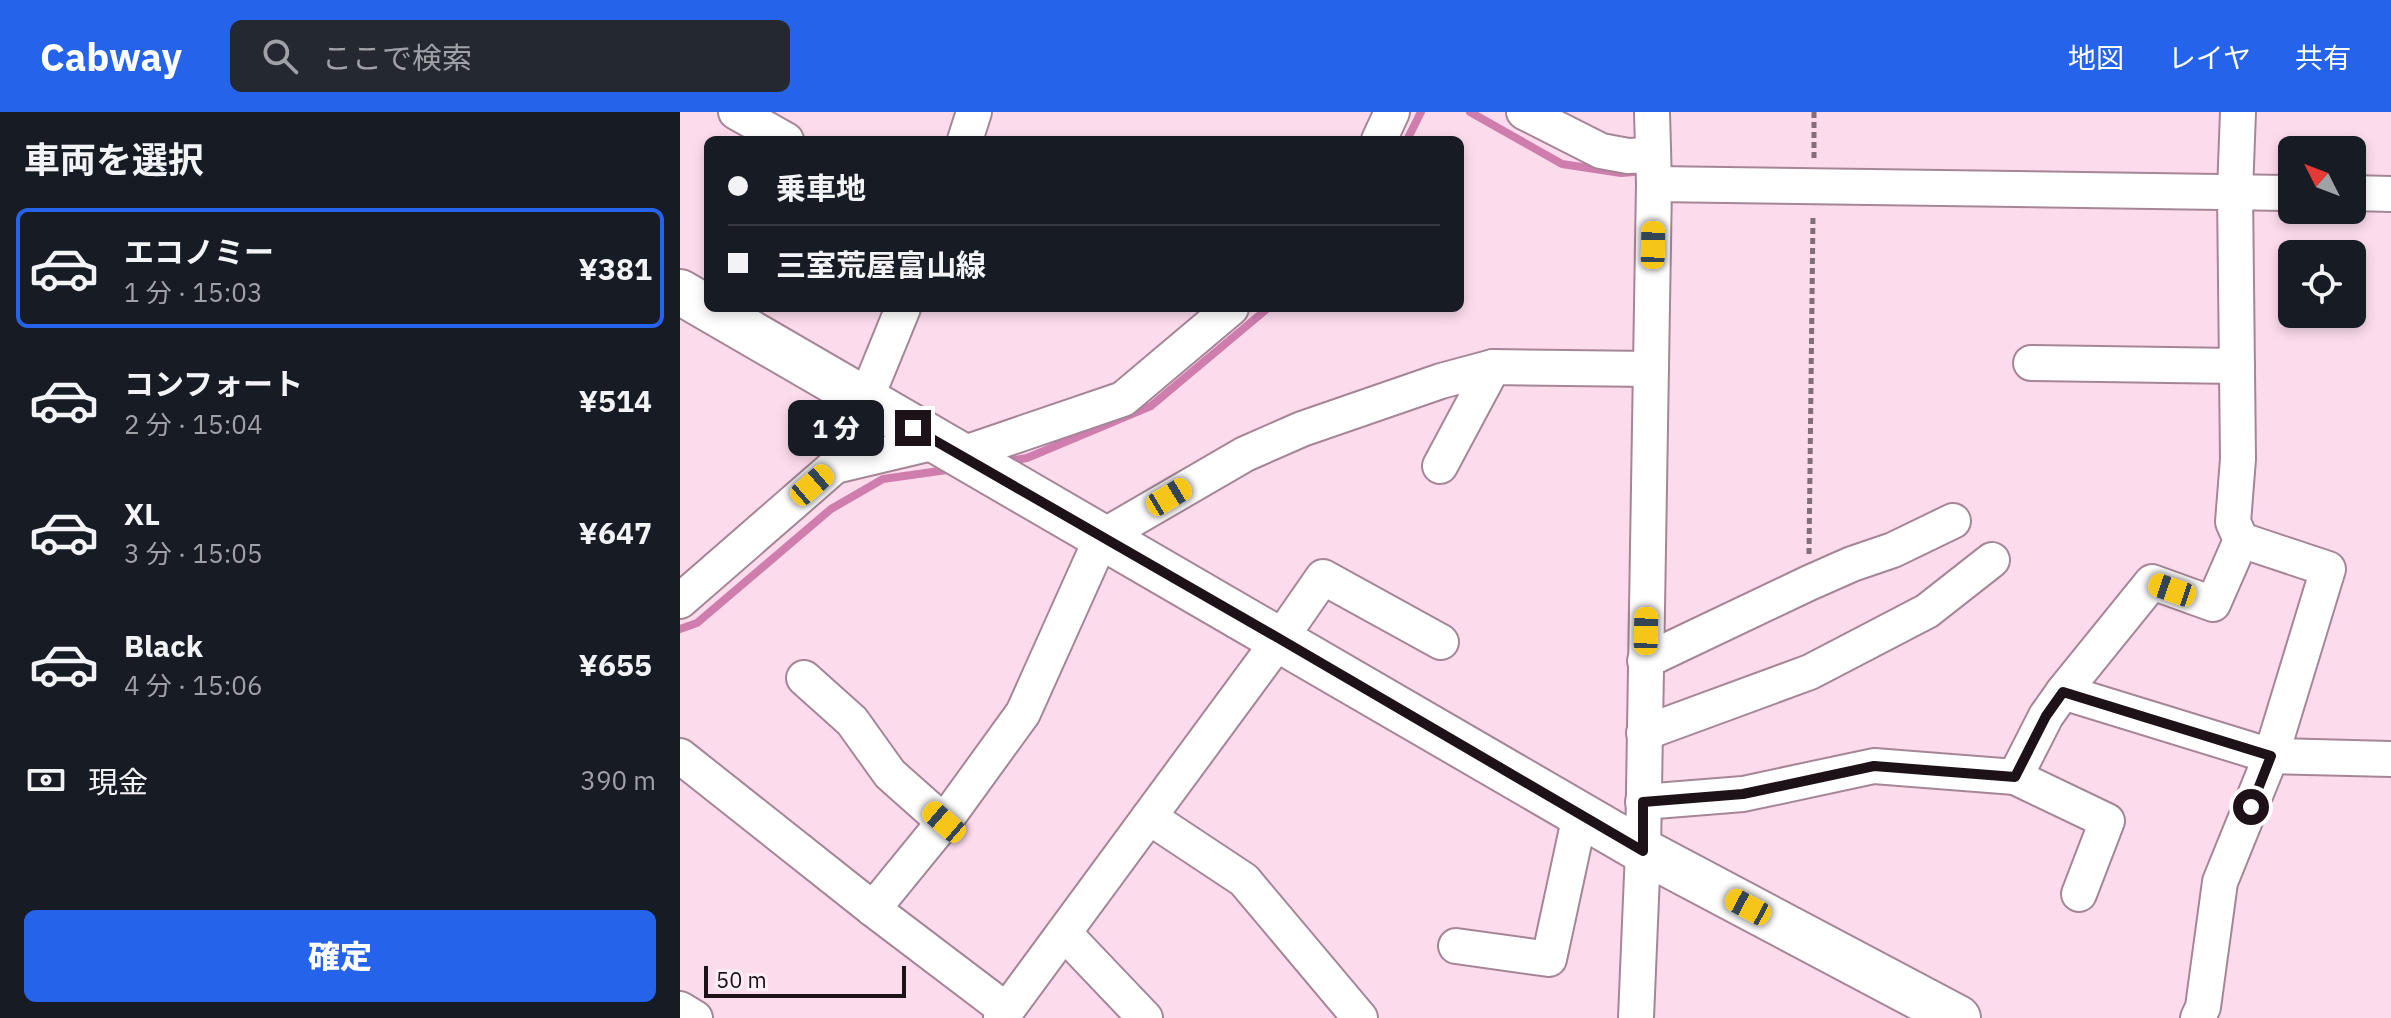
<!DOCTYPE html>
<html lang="ja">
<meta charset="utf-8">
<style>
body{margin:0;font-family:"IBM Plex Sans","Noto Sans JP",sans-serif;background:#242831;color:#f1f3f6;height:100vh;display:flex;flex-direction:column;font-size:30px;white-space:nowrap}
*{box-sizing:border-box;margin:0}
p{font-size:26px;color:#9ea1a6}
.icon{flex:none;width:44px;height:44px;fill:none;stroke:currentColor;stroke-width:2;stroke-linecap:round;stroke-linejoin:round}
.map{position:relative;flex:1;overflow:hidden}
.details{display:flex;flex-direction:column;background:#171b24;width:680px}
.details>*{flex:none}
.hud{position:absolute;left:24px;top:24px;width:760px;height:176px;border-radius:12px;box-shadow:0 4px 12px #0003;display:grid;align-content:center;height:176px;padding:0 24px;background:#171b24}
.needle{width:52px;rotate:312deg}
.tools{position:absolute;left:1598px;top:24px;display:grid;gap:16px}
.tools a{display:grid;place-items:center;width:88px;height:88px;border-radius:12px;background:#171b24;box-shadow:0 4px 12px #0003;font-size:40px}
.scale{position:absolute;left:24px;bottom:20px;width:202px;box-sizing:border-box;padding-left:8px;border:4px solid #1e1219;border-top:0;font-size:22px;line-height:28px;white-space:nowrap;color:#1e1219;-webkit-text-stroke:6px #fceef6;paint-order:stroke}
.end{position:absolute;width:36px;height:36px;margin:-18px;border:10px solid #1e1219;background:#fff;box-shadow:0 0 0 4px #fff}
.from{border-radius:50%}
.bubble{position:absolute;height:56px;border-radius:12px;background:#171b24;box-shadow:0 4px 12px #0003;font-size:26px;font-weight:800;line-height:56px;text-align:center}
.car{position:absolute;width:24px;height:48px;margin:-24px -12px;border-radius:10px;box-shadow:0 0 6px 2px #0007;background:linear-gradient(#f5c518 24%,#345 0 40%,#f5c518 0 76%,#345 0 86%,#f5c518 0)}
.hud b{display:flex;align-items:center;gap:28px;height:76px;font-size:30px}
.hud b+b{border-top:2px solid #363941}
.hud i{width:20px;height:20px;background:#f1f3f6}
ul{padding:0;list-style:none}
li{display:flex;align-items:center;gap:24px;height:120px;margin:0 16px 12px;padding:0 8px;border:4px solid transparent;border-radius:12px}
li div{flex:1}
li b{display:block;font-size:30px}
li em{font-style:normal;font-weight:800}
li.selected{border-color:#2563eb}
li>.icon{width:72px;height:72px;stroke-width:1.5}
h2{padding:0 24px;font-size:36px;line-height:96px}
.pay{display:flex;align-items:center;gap:20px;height:88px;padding:0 24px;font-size:30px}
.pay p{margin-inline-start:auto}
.cta{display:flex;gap:16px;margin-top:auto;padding:16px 24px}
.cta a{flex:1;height:92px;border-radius:12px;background:#2563eb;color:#fff;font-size:32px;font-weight:800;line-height:92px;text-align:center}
header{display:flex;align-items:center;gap:48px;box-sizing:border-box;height:112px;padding:0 40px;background:#2563eb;color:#fff}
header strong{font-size:38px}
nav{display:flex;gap:44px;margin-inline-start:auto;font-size:28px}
.search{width:560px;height:72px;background:#242831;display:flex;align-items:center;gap:20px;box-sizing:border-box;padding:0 28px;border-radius:12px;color:#9ea1a6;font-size:30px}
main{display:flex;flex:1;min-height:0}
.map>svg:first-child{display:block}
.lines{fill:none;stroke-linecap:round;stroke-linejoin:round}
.stream{stroke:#cf7dad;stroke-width:8}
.minor-casing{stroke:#a58697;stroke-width:38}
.major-casing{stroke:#a58697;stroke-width:48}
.path{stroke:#826d79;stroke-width:5;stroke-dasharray:6 4;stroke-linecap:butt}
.minor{stroke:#fff;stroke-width:34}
.major{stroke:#fff;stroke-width:44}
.route{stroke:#1e1219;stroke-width:10}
</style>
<header>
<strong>Cabway</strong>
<div class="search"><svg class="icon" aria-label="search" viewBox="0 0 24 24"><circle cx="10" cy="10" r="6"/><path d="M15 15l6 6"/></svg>ここで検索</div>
<nav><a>地図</a><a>レイヤ</a><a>共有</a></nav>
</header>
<main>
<section class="details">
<h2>車両を選択</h2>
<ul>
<li class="selected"><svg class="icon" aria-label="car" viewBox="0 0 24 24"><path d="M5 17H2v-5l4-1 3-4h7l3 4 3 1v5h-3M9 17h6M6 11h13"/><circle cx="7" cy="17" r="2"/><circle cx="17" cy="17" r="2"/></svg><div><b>エコノミー</b><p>1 分 · 15:03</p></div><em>¥381</em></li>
<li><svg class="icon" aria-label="car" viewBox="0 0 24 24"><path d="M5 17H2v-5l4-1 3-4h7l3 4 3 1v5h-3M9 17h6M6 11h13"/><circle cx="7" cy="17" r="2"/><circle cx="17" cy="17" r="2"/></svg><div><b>コンフォート</b><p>2 分 · 15:04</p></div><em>¥514</em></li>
<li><svg class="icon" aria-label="car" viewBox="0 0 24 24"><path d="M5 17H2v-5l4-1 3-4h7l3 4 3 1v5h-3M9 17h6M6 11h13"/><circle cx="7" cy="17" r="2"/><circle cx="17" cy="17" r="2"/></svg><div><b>XL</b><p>3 分 · 15:05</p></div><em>¥647</em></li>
<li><svg class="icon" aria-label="car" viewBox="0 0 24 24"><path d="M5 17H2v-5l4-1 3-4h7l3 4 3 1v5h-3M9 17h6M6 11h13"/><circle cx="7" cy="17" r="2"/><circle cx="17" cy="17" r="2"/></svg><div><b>Black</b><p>4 分 · 15:06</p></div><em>¥655</em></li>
</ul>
<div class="pay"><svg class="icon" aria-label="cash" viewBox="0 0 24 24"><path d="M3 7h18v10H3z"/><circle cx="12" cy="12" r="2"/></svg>現金<p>390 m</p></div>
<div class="cta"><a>確定</a></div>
</section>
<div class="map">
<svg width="1711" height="906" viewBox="0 0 1711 906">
<rect width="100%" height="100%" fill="#fcdbed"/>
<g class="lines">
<g class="stream">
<path d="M790,0L882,52L941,61L954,60"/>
<path d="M727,28L741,0"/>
<path d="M323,350L347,346L471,294L588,196"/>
<path d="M0,517L17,511L151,397L203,367L274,357"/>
</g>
<g class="minor-casing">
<g id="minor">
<path d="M56,0L106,28"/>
<path d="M844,0L921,39L948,44L973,43"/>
<path d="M285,28L294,0"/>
<path d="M699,28L712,0"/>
<path d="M974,72L1612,81"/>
<path d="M1672,81L1711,82"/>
<path d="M1351,251L1557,254"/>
<path d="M185,289L223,196"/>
<path d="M279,343L443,287L551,196"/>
<path d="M760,354L813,255L971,257"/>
<path d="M0,489L155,354L256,330"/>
<path d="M965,549L1129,471L1172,452L1213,438L1273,409"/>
<path d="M124,566L172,609L210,662L264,710L343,601L422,425L565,342L622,317L761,269L813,255"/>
<path d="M1383,580L1472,470L1533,492L1561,428"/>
<path d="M964,621L1130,560L1247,499L1312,448"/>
<path d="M0,644L193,797"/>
<path d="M1335,665L1427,709L1399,782"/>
<path d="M963,690L1063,682L1194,654L1335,665L1366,604L1383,580L1591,644L1711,647"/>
<path d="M469,705L564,768L680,906"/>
<path d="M264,710L193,797L326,898"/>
<path d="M384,821L465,906"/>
<path d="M776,834L869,847L900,703"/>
<path d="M0,897L15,906"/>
<path d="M321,906L600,527L643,465L761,530"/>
<path d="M956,906L963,739L974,72L972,0"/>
<path d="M1518,906L1523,895L1540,770L1591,644L1648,457L1561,428L1553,410L1558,347L1555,80L1558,0"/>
</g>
</g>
<g class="major-casing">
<path id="major" d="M0,180L963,739L1278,906"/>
</g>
<g class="path">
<path d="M1134,46V0"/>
<path d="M1129,442L1133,104"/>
</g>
<use href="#minor" class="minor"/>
<use href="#major" class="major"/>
</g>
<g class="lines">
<path class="route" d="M233,316L600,527L963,739V690L1063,682L1194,654L1335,665L1366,604L1383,580L1591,644L1571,695"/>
</g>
</svg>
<div class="tools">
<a><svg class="needle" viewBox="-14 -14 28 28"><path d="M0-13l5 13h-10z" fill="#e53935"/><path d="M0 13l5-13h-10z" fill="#9ea1a6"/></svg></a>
<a><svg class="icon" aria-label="locate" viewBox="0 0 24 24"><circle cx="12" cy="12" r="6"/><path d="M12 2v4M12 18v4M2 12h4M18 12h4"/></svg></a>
</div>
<div class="scale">50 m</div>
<i class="end from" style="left:1571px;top:695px"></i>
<i class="end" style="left:233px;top:316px"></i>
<div class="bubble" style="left:108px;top:288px;width:96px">1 分</div>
<i class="car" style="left:973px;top:133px;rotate:1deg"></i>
<i class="car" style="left:132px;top:373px;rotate:49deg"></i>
<i class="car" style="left:489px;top:385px;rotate:59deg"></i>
<i class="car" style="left:1492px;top:478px;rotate:289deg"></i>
<i class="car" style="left:966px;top:519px;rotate:1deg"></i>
<i class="car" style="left:264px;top:710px;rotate:311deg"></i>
<i class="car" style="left:1068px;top:795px;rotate:298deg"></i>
<div class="hud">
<b><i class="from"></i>乗車地</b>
<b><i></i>三室荒屋富山線</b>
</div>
</div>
</main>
